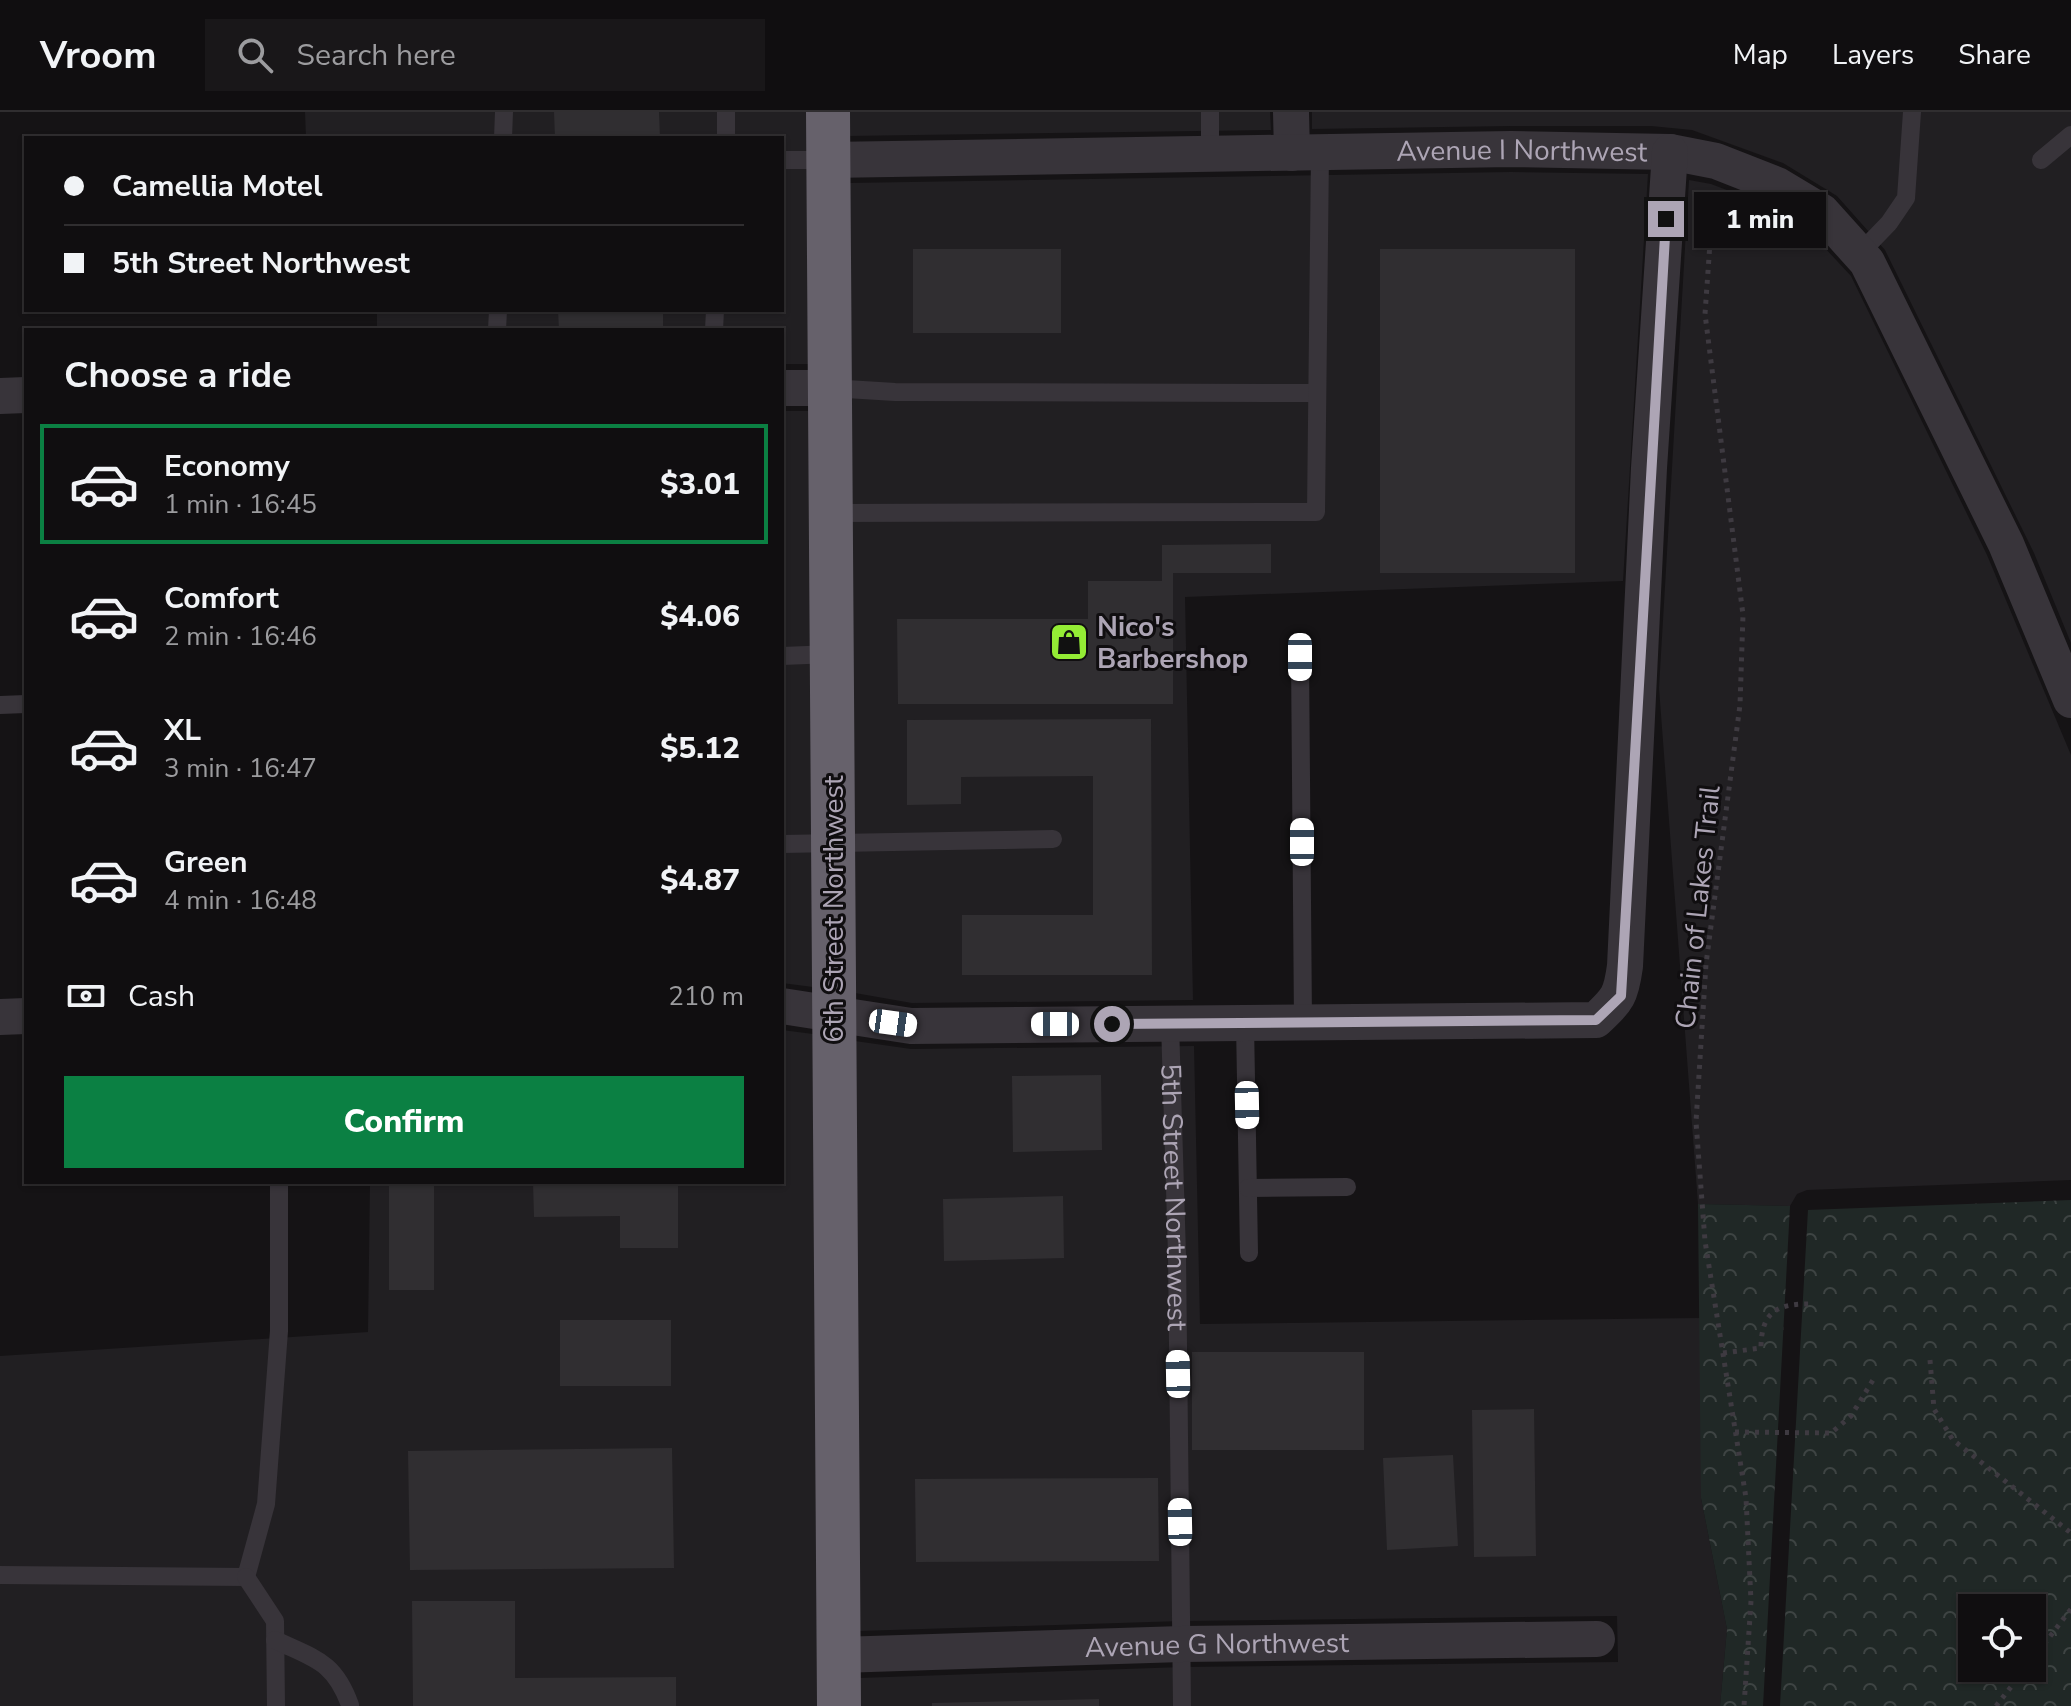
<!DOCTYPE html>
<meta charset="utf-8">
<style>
body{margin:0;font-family:"Nunito Sans",sans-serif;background:#191719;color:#f1f3f6;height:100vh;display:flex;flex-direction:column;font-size:30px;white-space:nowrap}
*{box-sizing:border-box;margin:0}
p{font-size:26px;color:#9c9c9f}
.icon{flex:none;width:44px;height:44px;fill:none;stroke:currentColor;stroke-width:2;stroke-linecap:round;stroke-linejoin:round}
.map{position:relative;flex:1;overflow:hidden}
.panel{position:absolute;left:24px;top:216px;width:760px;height:856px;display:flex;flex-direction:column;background:#100e10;border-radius:0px;box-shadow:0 2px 6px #0004,0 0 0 2px #302e30}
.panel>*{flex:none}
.guide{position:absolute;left:24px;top:24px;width:760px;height:176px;border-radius:0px;box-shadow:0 2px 6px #0004,0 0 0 2px #302e30;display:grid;align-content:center;height:176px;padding:0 40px;background:#100e10}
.controls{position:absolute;left:1958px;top:1482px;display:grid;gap:16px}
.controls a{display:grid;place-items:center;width:88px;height:88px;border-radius:0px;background:#100e10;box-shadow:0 2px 6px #0004,0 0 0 2px #302e30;font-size:40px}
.end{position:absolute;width:36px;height:36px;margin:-18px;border:10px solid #ada5b5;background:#111;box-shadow:0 0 0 4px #111}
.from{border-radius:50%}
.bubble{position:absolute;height:56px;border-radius:0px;background:#100e10;box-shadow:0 2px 6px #0004,0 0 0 2px #302e30;font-size:26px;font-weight:800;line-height:56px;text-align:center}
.car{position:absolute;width:24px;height:48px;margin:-24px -12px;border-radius:10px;box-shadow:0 0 6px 2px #0007;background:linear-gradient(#fff 24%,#345 0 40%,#fff 0 76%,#345 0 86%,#fff 0)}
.guide b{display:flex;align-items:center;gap:28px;height:76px;font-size:30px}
.guide b+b{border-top:2px solid #302e30}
.guide i{width:20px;height:20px;background:#f1f3f6}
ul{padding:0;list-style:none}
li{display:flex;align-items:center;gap:24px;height:120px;margin:0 16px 12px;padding:0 24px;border:4px solid transparent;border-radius:0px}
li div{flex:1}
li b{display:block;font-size:30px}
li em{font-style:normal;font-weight:800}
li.current{border-color:#0b8043}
li>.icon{width:72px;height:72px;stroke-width:1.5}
h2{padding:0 40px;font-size:36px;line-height:96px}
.pay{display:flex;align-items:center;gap:20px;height:88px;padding:0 40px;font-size:30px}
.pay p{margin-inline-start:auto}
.action{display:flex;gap:16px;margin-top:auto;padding:16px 40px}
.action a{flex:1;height:92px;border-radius:0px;background:#0b8043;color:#fff;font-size:32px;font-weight:800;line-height:92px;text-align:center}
header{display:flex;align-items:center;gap:48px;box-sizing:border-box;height:112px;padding:0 40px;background:#100e10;border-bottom:2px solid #302e30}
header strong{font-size:38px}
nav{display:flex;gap:44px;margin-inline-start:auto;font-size:28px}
.search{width:560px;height:72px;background:#191719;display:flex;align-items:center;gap:20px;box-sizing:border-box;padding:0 28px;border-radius:0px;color:#9c9c9f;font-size:30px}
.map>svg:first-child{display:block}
.built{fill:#211f22}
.forest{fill:url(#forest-crowns);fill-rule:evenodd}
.building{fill:#302e31}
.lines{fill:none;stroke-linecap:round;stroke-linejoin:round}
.path{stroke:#3e3a41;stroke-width:5;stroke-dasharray:4 6;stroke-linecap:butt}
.lane{stroke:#38343a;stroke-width:18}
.street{stroke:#38343a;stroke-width:36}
.highway{stroke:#66616b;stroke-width:44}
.route{stroke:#ada5b5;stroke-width:10}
.labels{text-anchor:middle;stroke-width:6;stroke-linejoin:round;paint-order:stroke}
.street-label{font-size:28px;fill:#ada5b5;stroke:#100e10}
.poi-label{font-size:28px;font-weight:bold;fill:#ada5b5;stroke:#100e10;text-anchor:start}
</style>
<header>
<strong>Vroom</strong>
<div class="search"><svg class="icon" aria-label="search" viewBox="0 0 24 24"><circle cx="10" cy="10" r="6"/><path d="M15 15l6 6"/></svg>Search here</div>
<nav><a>Map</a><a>Layers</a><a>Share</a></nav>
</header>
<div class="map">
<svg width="2071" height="1594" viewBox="0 0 2071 1594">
<defs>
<pattern id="forest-crowns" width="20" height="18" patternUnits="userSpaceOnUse" patternTransform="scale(2)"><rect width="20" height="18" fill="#202826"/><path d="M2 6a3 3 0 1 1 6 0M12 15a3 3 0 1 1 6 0" fill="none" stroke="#3e4443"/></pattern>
</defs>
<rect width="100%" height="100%" fill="#151315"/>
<g class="built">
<path d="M305,0H807L810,252H782V218H377V198H782V26H306Z"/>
<path d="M848,0H1270L1271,18L848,24Z"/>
<path d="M1312,0H2071V531L2034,441L1885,138L1837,84L1783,51L1692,18L1651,14H1511L1312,17Z"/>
<path d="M1511,60L1648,62L1623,469L1185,485L1193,888L912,891L855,881L849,71Z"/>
<path d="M1689,68L1711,72L1769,94L1810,120L1851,164L1987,443L2071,643V1068L1807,1078L1797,1082L1790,1094L1698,1092L1659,576Z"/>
<path d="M782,299H810L813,875L782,871Z"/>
<path d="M782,918L813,922L818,1594H0V1244L368,1220L370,1070H782Z"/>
<path d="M855,929L911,937L1194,934L1200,1212L1701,1206V1386L1727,1517L1720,1594H859V1566L1183,1555L1618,1550L1617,1504L1182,1509L859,1519Z"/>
</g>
<g class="forest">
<path d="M2071,1088V1594H1780L1808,1098ZM1972,1496H2032V1556H1972Z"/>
<path d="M1698,1092L1790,1094L1763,1594H1720L1727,1517L1701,1386Z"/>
</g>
<g class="building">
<path d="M554,0H659L660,26H555Z"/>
<rect x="913" y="137" width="148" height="84"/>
<rect x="1380" y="137" width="195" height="324"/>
<path d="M558,198H663V218H559Z"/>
<path d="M1271,432V461H1173V592H898L897,507H1088V469H1162V433Z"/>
<path d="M1151,607L1152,863H962V803H1093V664L961,665V692L907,693V608Z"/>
<path d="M1101,963L1102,1038L1013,1040L1012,964Z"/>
<rect x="389" y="1070" width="45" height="108"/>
<path d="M533,1070H678V1136H620V1104L534,1105Z"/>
<path d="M1063,1084L1064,1146L944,1149L943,1087Z"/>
<rect x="560" y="1208" width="111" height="66"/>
<rect x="1192" y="1240" width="172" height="98"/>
<path d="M1534,1297L1536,1444L1474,1445L1472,1298Z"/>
<path d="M672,1336L674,1456L410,1458L408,1339Z"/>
<path d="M1453,1343L1458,1434L1387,1438L1383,1346Z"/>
<path d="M1158,1366L1159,1449L916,1450L915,1367Z"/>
<path d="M412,1489H515V1566L676,1565V1594H413Z"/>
<path d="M1099,1587V1594H932V1591Z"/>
</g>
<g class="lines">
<g class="path">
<path d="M1713,88L1705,202L1743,503L1740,593L1706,852L1696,1010L1705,1129L1746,1386L1751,1489L1744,1594"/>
<path d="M1723,1241L1761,1236C1761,1198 1779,1191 1814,1192"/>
<path d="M1930,1248L1934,1297L1953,1328L2071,1421"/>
<path d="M1735,1320L1831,1321L1851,1304L1873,1268"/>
<path d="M2032,1548L2071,1497"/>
<path d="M1996,1594L2026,1556"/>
</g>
<g class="lane">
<path d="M726,0V26"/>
<path d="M1210,0V42"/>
<path d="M503,26L504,0"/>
<path d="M782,48H828"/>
<path d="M2041,48L2071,23"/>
<path d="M1860,141L1889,111L1906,86L1912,0"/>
<path d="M497,218L498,198"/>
<path d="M714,218L715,198"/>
<path d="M830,276L895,280L1317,281"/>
<path d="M832,401L1316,400L1320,40"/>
<path d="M782,544L832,542"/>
<path d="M1300,545L1303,910"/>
<path d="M0,593L26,592"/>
<path d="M782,732L1053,727"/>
<path id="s1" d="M1170,911L1177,1143L1182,1594"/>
<path d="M1245,911L1249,1141"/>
<path d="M1248,1076L1347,1075"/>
<path d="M0,1463L246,1465L266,1392L279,1219V1070"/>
<path d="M246,1465L275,1509L276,1594"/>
<path d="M275,1528C315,1547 334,1549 350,1593"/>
</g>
<g class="street">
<path d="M1291,0L1292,41"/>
<path id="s2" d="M828,48L1511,37L1670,40L1716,49L1777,73L1822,100L1867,150L2006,432L2071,588"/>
<path d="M782,276H830"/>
<path d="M0,284L26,283"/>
<path d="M782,894L911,914L1596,908C1618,887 1621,884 1625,854L1649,356L1670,40"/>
<path d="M0,905L26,904"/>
<path id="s3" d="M839,1543L1182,1532L1597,1527"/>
</g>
<path class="highway" d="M828,0L839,1594"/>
</g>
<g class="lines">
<path class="route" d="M1112,912L1596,908L1621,884L1666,107"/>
</g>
<defs>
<g id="shop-square" transform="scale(2)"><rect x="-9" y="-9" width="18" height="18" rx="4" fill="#94ec35" stroke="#100e10"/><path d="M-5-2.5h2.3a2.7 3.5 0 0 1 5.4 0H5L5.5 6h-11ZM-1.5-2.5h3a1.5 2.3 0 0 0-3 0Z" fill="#111"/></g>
</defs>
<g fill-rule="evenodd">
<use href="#shop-square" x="1069" y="530"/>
</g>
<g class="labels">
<g class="street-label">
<text dy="10" stroke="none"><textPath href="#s2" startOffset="694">Avenue I Northwest</textPath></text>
<text transform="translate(1697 795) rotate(-84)" y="10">Chain of Lakes Trail</text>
<text transform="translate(833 797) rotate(-90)" y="10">6th Street Northwest</text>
<text dy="10" stroke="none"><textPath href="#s1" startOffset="174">5th Street Northwest</textPath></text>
<text dy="10" stroke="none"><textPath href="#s3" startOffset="378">Avenue G Northwest</textPath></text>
</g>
<g class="poi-label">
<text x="1097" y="524">Nico's<tspan x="1097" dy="32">Barbershop</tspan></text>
</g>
</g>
</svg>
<div class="controls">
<a><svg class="icon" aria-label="locate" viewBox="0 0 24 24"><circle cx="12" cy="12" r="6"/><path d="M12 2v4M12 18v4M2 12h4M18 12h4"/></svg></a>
</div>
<i class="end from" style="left:1112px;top:912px"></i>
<i class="end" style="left:1666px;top:107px"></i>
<div class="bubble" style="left:1694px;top:80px;width:132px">1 min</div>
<i class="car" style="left:1300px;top:545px;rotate:180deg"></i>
<i class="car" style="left:1302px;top:730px;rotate:0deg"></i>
<i class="car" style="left:893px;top:911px;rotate:98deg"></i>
<i class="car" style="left:1055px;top:912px;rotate:270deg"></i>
<i class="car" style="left:1247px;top:993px;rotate:179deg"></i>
<i class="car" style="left:1178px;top:1262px;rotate:359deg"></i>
<i class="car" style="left:1180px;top:1410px;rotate:359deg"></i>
<div class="guide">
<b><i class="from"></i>Camellia Motel</b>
<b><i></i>5th Street Northwest</b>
</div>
<section class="panel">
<h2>Choose a ride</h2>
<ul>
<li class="current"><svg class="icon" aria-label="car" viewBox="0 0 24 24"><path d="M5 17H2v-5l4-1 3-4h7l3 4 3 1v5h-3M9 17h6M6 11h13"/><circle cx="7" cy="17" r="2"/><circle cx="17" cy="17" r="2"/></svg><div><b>Economy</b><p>1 min · 16:45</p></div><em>$3.01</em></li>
<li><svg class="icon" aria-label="car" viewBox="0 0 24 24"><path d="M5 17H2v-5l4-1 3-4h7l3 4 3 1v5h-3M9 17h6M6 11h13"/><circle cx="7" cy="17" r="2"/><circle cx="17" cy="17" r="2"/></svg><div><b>Comfort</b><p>2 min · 16:46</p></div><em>$4.06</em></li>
<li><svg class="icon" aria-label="car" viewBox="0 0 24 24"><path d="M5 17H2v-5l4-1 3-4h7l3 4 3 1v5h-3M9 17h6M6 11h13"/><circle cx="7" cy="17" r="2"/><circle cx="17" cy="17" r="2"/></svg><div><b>XL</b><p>3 min · 16:47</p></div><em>$5.12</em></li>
<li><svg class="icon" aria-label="car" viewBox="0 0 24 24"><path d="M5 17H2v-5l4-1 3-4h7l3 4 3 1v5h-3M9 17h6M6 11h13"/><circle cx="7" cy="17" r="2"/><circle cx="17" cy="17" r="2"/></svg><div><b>Green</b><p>4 min · 16:48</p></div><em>$4.87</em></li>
</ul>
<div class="pay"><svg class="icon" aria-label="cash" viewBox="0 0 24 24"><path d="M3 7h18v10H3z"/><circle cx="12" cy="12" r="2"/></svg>Cash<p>210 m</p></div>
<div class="action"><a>Confirm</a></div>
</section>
</div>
